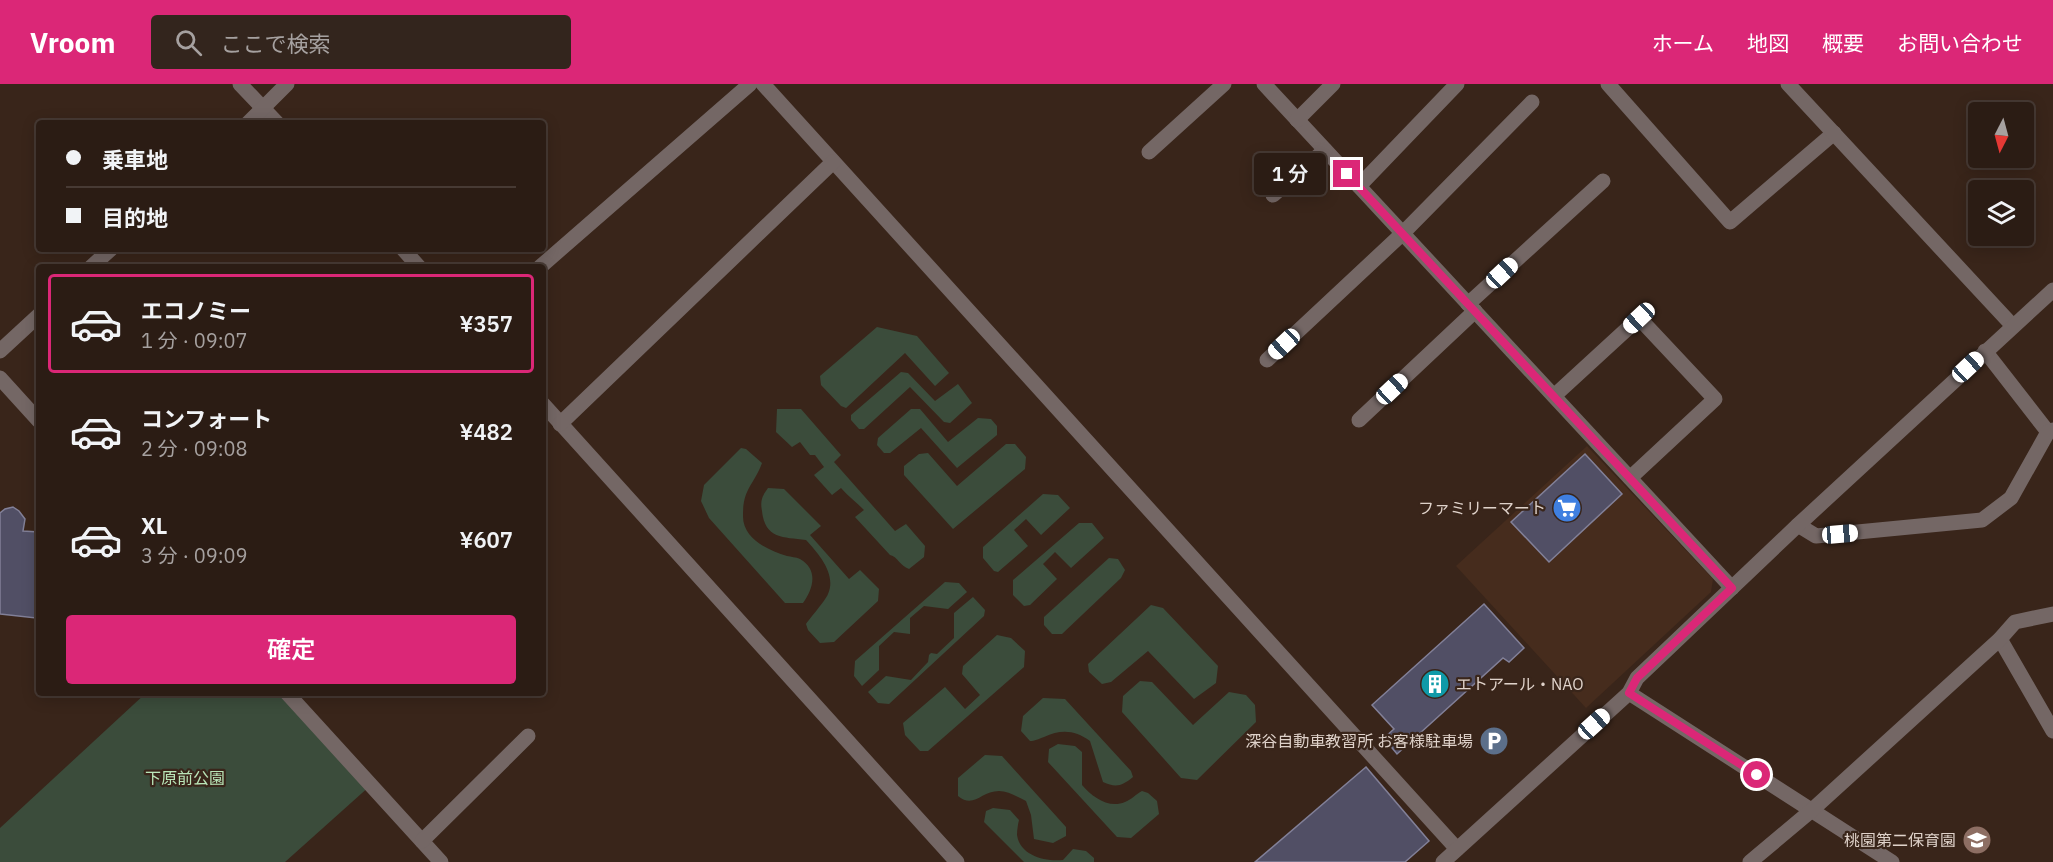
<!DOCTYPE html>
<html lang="ja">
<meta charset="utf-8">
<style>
body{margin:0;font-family:"IBM Plex Sans","Noto Sans JP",sans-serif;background:#33251d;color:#f1f3f6;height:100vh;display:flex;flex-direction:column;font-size:22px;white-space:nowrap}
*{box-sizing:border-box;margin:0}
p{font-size:20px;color:#a6a1a0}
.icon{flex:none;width:33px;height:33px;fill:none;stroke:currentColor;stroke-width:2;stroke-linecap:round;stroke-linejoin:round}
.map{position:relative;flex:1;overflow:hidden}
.details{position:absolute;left:36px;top:180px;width:510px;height:432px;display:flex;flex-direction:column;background:#2b1c14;border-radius:6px;box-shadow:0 3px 15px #0003,0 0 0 2px #473a34}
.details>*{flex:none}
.guide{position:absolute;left:36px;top:36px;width:510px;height:132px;border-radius:6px;box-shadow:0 3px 15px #0003,0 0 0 2px #473a34;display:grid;align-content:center;height:132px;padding:0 30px;background:#2b1c14}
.needle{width:39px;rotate:186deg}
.buttons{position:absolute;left:1968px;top:18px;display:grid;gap:12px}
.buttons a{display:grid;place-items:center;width:66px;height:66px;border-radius:6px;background:#2b1c14;box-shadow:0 3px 15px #0003,0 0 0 2px #473a34;font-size:30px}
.end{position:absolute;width:27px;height:27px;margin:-14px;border:8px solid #db2777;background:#fff;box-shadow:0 0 0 3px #fff}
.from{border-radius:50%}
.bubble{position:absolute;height:42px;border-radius:6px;background:#2b1c14;box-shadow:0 3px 15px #0003,0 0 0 2px #473a34;font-size:20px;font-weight:600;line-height:42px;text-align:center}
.car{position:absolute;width:18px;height:36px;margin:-18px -9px;border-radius:8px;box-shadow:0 0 4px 2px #0007;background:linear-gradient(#fff 24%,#345 0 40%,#fff 0 76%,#345 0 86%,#fff 0)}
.guide b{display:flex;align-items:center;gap:21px;height:57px;font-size:22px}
.guide b+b{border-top:2px solid #473a34}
.guide i{width:15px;height:15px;background:#f1f3f6}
ul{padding:10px 0 0;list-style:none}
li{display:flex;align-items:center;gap:18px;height:99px;margin:0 12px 9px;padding:0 18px;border:3px solid transparent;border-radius:6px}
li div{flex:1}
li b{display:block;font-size:22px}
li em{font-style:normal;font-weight:600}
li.current{border-color:#db2777}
li>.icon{width:54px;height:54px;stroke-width:1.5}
.button{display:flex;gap:12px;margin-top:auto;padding:12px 30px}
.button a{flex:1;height:69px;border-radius:6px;background:#db2777;color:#fff;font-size:24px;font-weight:600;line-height:69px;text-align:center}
header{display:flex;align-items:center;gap:36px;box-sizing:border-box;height:84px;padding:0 30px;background:#db2777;color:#fff}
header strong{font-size:28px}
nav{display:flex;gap:33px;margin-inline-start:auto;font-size:21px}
.search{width:420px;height:54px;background:#33251d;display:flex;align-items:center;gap:15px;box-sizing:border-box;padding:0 21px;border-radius:6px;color:#a6a1a0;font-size:22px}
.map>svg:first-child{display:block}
.built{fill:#462c1d}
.green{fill:#3b4c3b}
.building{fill:#514f65;stroke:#828098;stroke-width:1.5}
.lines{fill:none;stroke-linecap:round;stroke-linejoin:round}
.minor{stroke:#746765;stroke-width:15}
.route{stroke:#db2777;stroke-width:8}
.labels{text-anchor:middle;stroke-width:4.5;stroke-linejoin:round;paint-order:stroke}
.poi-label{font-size:16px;fill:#dfd2ca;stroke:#39251a;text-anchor:end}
.park-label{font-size:16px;fill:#b9e5b8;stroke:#39251a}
</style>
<header>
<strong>Vroom</strong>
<div class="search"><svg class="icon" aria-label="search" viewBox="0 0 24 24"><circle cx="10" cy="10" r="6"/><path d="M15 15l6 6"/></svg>ここで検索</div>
<nav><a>ホーム</a><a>地図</a><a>概要</a><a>お問い合わせ</a></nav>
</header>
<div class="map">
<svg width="2053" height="778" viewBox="0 0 2053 778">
<rect width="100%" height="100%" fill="#39251a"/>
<path class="built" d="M1587,362L1713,495L1711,508L1586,624L1456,482Z"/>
<g class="green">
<path d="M877,243L917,252L949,289L935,302L905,269L846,324L841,322L821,301L820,292Z"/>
<path d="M901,288L908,289L935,317L958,300L972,319L950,339L944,338L910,303L864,345H859L851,336V331Z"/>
<path d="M777,325H801L841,371L834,378L895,447L906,440L925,462L924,473L909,485C900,482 898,473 890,471L855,433L864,426C856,418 848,412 841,404L832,411L814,391L824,383L815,371H810L800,358L792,363L776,348Z"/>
<path d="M911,325H920L948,358L978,334L991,335L997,342V351L957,384L921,344L890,369H884L877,361L878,354Z"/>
<path d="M1006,360H1015L1026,373L1025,385L953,445L904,391V382L919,370L928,369L957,402Z"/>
<path d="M741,364L746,365L762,379C754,401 743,404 743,431C742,454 767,466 787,472C791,473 796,473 800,475C819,486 813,505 803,519H785L709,434L701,417L704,401Z"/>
<path d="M768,404L784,405L821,442L810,451L849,495L860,486L879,505L878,517L834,558L820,559L808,546L806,540C811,533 825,517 828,510C837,490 818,469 806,456C783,453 765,455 762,427C760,417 762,412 768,404Z"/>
<path d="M1043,410L1058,411L1070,424L1041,451L1026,435L1014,446L1028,462L998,488L994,487L983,474V463Z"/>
<path d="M1079,439H1092L1104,454L1071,484L1055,468L1043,480L1057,495L1030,521L1024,522L1013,511V496Z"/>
<path d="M1109,474L1118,475L1125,486L1121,494L1062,550H1052L1044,541V533Z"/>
<path d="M945,498L959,499L967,508L948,525L924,522L910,534V550L894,548L879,562V586L862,602L854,592L855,577Z"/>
<path d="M973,513L985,526L984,532L889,620L878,619L868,608L886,592L911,596L928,578L929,571L931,569L937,570L954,554V529Z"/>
<path d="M1151,521L1163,524L1218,582L1216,599L1194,615L1148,567L1111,598L1102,600L1089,588L1088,580Z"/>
<path d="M997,551L1011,554L1025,567L1024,583L928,667H920L905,651L903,639L945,603L965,625L980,611L962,590L963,582Z"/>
<path d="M1140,597L1152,598L1193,641L1229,608L1246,611L1255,621L1256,638L1197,696L1181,694L1122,628L1123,612Z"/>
<path d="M146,609H287L371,701L285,778H0V744Z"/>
<path d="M1043,614L1065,615L1131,687L1133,693C1122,702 1116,704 1103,698L1090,657C1075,646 1061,645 1044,653C1038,655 1035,657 1030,657L1021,647L1023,632Z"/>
<path d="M1058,660L1075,662L1082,668V701C1092,713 1109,725 1125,718C1131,716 1136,710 1142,707L1148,709L1157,717L1159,730L1131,754L1117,753L1048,678L1049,665Z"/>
<path d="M985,671L1002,672L1066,743V752L1053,759L1034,755L1031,731L1026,717C1018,713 1008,707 999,707C981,707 974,725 958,712V694Z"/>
<path d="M993,724L1010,726L1019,736C1018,740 1017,746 1017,751C1020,772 1046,778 1063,776L1073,765L1086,767L1094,774V778H1024L984,738L986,727Z"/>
</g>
<g class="building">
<path d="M1585,370L1622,410L1549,478L1511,438Z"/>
<path d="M13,423L19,427L25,435L23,447L39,448V518H37L36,534L0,530V429L5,425Z"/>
<path d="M1484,520L1524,564L1509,578L1503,574L1397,670L1384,654L1394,645L1372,621Z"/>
<path d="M1366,683L1429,757L1405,778H1255Z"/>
</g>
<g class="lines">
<g class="minor">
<path d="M240,0L277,39"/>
<path d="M763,0L1457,765"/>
<path d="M1264,0L1732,504"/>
<path d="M1608,0L1730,138L1834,49"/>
<path d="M1788,0L2012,241"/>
<path d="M1297,36L1333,0"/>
<path d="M248,39L287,0"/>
<path d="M1149,68L1224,0"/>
<path d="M1359,102L1457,0"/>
<path d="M1273,111L1325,66"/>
<path d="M403,165L419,183"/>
<path d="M91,183L111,165"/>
<path d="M540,183L750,0"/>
<path d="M1468,220L1603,97"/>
<path d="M0,267L39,231"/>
<path d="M1985,267L2048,348L2053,346"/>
<path d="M1267,276L1403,149L1532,18"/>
<path d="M0,294L39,337"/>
<path d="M1554,312L1639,234L1715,315L1630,394"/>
<path d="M543,320L957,778"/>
<path d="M1359,336L1475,227"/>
<path d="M560,340L833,78"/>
<path d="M1798,441L1816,452L1982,436L2011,414L2048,348"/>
<path d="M2000,555L2053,647"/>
<path d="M287,609L441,778"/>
<path d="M1629,609L1892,778"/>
<path d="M422,757L528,652"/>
<path d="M1443,778L1629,609L1637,594L1798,441L2053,206"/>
<path d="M1750,778L1812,726L2000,555L2015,538L2053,530"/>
</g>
</g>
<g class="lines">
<path class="route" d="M1347,90L1732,504L1637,594L1629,609L1757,691"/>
</g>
<defs>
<g id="supermarket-disc" transform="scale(1.5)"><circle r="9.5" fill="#3f7fe0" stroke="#39251a"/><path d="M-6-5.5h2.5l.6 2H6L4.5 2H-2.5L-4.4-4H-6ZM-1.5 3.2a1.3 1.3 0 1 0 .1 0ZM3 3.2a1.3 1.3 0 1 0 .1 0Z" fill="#fff"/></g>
<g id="building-disc" transform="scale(1.5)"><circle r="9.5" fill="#0f9aa8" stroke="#39251a"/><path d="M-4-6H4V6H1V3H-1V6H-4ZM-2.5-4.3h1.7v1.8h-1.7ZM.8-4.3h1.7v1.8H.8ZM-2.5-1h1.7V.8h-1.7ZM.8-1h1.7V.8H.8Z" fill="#fff"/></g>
<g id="parking-disc" transform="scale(1.5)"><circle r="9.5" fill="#5c6f8a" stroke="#39251a"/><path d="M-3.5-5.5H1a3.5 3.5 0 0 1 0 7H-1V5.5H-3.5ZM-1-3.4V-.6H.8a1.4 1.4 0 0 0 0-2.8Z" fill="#fff"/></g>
<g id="school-disc" transform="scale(1.5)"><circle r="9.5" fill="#8d6e63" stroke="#39251a"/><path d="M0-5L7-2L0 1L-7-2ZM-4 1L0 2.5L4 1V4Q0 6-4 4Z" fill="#fff"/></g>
</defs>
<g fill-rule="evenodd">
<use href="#supermarket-disc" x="1567" y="424"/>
<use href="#building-disc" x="1435" y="600"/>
<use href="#parking-disc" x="1494" y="657"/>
<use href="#school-disc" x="1977" y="756"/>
</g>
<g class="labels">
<g class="poi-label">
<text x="1546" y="430">ファミリーマート</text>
<text x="1456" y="606" text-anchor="start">エトアール・NAO</text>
<text x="1473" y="663">深谷自動車教習所 お客様駐車場</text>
<text x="1956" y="762">桃園第二保育園</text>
</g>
<g class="park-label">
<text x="185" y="700">下原前公園</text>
</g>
</g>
</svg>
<div class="buttons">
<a><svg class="needle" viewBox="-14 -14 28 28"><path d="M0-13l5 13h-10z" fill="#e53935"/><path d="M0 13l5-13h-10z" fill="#a6a1a0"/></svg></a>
<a><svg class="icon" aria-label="layers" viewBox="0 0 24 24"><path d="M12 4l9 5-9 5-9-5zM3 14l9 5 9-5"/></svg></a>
</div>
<i class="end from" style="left:1757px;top:691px"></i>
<i class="end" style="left:1347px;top:90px"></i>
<div class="bubble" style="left:1254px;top:69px;width:72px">1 分</div>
<i class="car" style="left:1502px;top:189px;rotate:47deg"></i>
<i class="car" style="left:1639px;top:234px;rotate:227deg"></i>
<i class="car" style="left:1284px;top:260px;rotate:227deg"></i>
<i class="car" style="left:1968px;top:283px;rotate:47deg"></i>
<i class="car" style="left:1392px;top:305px;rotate:47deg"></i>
<i class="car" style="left:1840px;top:450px;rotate:85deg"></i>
<i class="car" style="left:1594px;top:640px;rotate:48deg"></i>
<div class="guide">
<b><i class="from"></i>乗車地</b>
<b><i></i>目的地</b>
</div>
<section class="details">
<ul>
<li class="current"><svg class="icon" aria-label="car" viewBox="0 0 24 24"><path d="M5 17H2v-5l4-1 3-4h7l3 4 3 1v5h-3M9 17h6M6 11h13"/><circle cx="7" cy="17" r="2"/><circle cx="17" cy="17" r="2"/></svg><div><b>エコノミー</b><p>1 分 · 09:07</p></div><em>¥357</em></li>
<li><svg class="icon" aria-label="car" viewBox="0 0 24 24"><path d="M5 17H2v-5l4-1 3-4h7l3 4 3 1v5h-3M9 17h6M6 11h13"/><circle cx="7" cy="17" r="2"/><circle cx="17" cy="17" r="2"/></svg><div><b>コンフォート</b><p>2 分 · 09:08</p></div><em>¥482</em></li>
<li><svg class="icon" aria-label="car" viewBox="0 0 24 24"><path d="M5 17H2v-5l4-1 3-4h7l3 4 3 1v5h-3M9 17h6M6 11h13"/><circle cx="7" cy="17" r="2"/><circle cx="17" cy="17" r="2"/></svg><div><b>XL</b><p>3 分 · 09:09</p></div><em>¥607</em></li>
</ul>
<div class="button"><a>確定</a></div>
</section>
</div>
